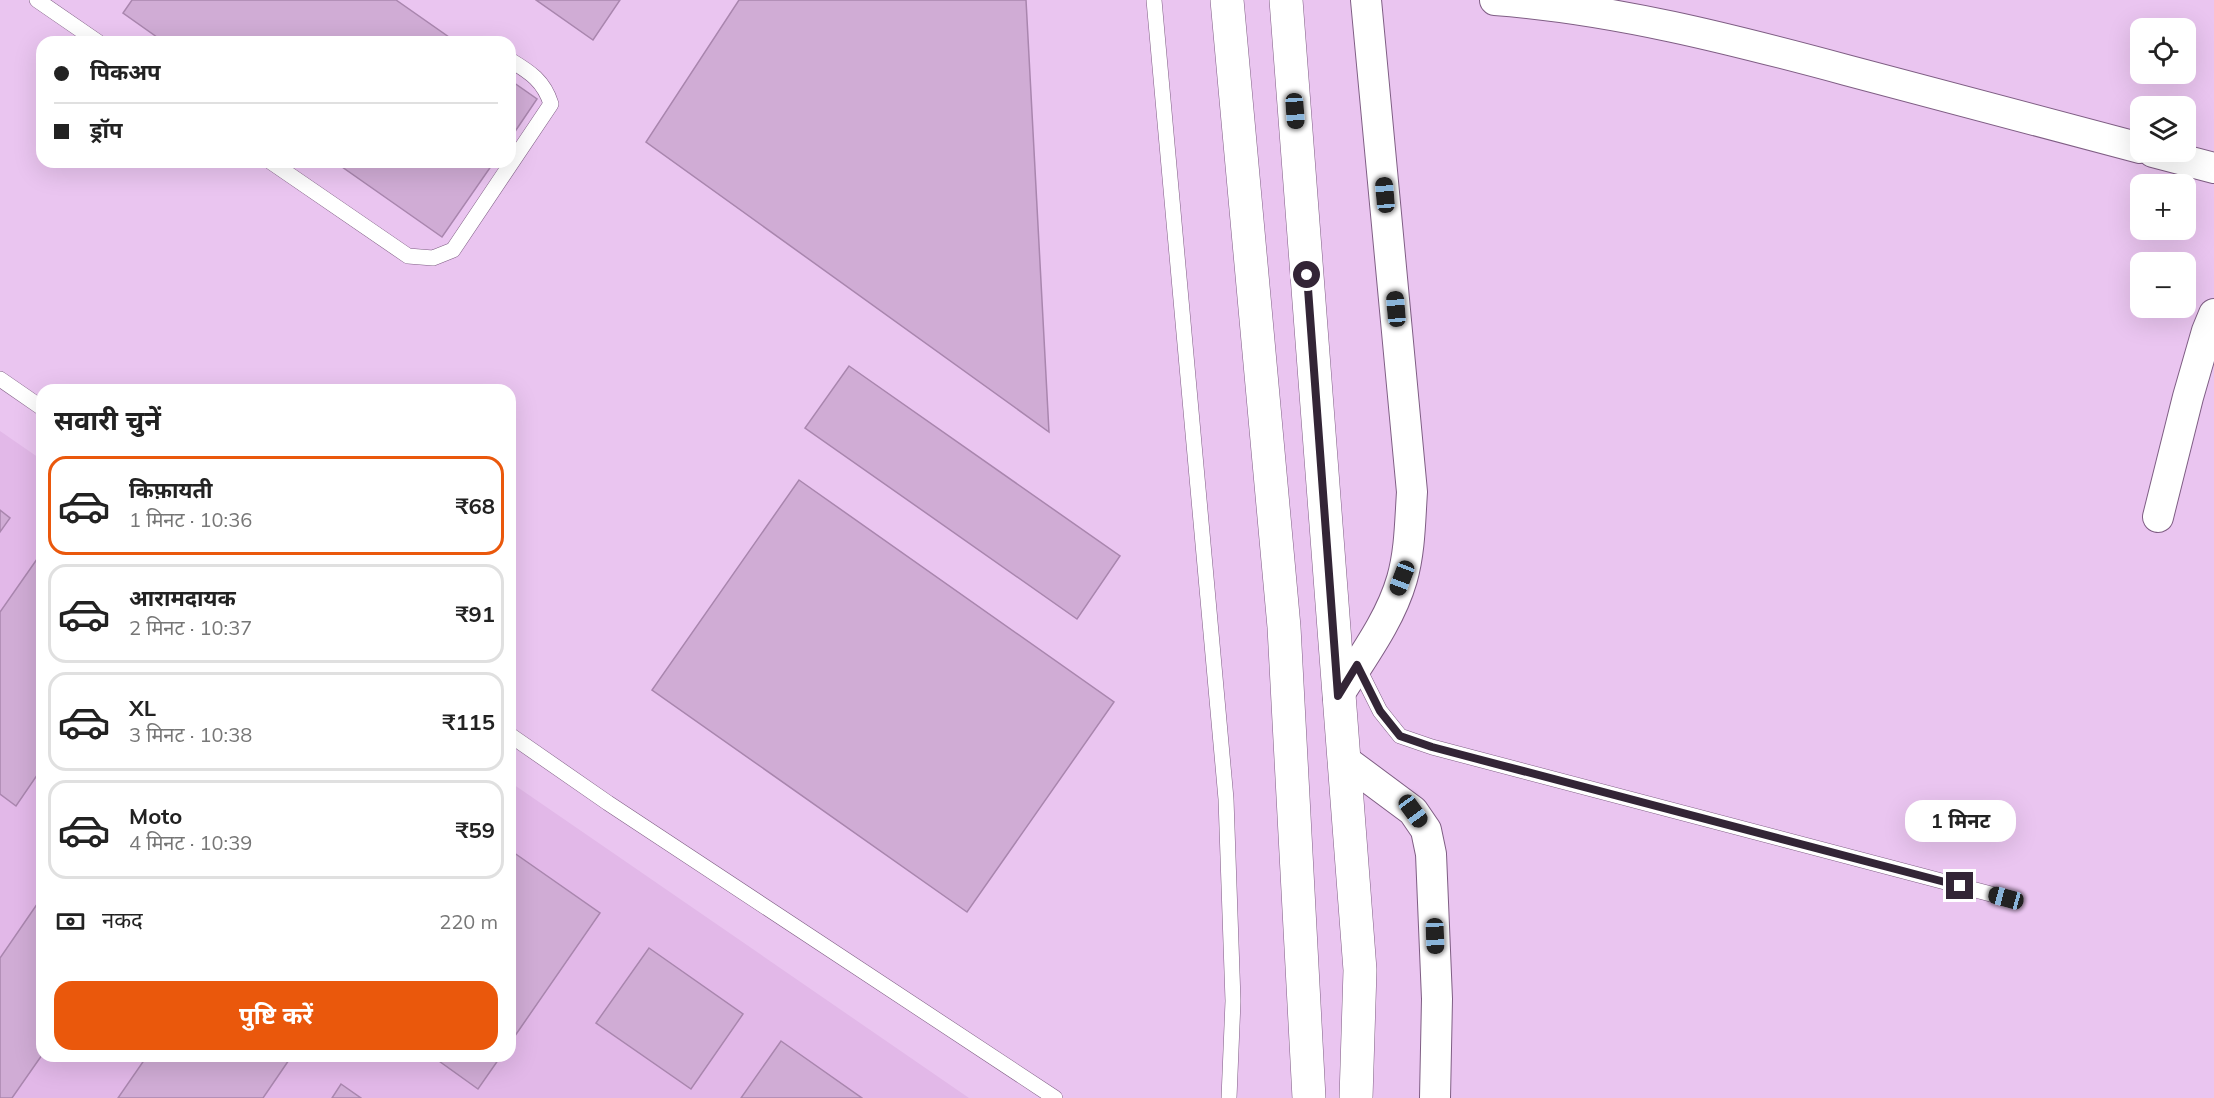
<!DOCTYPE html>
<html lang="hi">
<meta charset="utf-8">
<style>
body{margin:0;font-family:Mulish,"Noto Sans Devanagari",sans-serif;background:#f2f2f2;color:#222;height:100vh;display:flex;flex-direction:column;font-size:22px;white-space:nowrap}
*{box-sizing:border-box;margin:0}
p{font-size:20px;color:#767676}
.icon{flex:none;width:33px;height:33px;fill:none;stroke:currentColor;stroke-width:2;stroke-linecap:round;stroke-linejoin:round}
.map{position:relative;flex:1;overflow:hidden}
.side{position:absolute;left:36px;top:384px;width:480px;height:678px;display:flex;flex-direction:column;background:#fff;border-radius:18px;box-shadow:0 6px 24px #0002}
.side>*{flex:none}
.top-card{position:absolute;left:36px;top:36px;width:480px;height:132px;border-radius:18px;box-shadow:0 6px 24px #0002;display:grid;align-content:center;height:132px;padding:0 18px;background:#fff}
.fabs{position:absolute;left:2130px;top:18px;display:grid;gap:12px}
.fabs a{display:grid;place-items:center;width:66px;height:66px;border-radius:12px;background:#fff;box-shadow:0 6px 24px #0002;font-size:30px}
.end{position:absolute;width:27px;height:27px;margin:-14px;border:8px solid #332536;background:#fff;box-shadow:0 0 0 3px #fff}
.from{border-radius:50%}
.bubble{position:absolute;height:42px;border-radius:18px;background:#fff;box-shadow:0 6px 24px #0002;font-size:20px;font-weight:700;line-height:42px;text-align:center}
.car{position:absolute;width:18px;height:36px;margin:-18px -9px;border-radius:8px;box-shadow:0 0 4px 2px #0007;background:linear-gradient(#222 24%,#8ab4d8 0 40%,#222 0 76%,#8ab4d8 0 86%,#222 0)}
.top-card b{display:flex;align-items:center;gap:21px;height:57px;font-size:22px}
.top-card b+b{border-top:2px solid #e0e0e0}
.top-card i{width:15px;height:15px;background:#222}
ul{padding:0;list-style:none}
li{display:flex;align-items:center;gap:18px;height:99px;margin:0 12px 9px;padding:0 6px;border:3px solid #e0e0e0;border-radius:18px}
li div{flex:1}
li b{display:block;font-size:22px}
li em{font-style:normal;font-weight:700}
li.active{border-color:#ea580c}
li>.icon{width:54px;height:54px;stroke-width:1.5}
h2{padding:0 18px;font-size:27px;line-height:72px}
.pay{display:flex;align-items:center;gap:15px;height:66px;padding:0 18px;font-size:22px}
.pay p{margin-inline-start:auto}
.primary-button{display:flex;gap:12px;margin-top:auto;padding:12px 18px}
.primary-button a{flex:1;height:69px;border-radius:18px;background:#ea580c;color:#fff;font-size:24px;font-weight:700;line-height:69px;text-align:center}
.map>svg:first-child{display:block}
.built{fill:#e2b8e8}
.building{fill:#d0acd5;stroke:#a986ae;stroke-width:1.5}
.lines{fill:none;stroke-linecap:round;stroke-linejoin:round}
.service-casing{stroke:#7f5e84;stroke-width:16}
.minor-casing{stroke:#7f5e84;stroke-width:32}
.tertiary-casing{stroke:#7f5e84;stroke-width:34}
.service{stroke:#fff;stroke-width:15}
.minor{stroke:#fff;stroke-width:30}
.tertiary{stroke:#fff;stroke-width:33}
.route{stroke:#332536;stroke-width:8}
</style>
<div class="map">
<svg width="2214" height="1098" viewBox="0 0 2214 1098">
<rect width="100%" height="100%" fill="#eac5f0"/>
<path class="built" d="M0,431L42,460V1056H510V782L969,1098H0Z"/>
<g class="building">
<path d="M132,0H396L456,42H164L123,13Z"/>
<path d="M536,0H620L593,40Z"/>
<path d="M739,0H1026L1049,432L646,142Z"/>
<path d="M510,80L537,99L510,139Z"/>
<path d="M335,162H494L442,237Z"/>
<path d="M849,366L1120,556L1077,619L805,428Z"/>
<path d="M799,480L1114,702L967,912L652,690Z"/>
<path d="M0,510L10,518L0,532Z"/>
<path d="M42,552V768L16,806L0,794V612Z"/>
<path d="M510,850L600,913L510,1043Z"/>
<path d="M42,897V1055L12,1098H0V958Z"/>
<path d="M649,948L743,1014L691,1089L596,1023Z"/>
<path d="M781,1041L862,1098H741Z"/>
<path d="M147,1056H290L291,1057L263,1098H118Z"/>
<path d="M432,1056H501L478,1089Z"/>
<path d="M341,1084L361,1098H332Z"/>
</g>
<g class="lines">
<g class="service-casing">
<g id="service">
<path d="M37,0L98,42"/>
<path d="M1154,0L1226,799L1233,1001L1229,1098"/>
<path d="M271,162L408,256L433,258L453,250L551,104C544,81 530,72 510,60"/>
<path d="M0,379L42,408"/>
<path d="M1357,665L1380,711L1400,736L1432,747L2006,898"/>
<path d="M510,735L608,803L1055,1098"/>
</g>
</g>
<g class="minor-casing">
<g id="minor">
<path d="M1495,0C1614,9 1731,39 1846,70C1944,96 2042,122 2140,148"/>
<path d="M2153,152L2214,168"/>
<path d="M2158,517L2188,397L2207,331L2214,314"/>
<path d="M1338,696C1361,659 1390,621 1402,579C1410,551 1410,521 1412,492L1366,0"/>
<path d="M1343,759L1413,811L1426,830L1431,854L1437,999L1435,1098"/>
</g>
</g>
<g class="tertiary-casing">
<g id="tertiary">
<path d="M1227,0L1284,627L1309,1098"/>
<path d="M1286,0L1360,970L1356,1098"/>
</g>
</g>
<use href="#service" class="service"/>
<use href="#minor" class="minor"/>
<use href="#tertiary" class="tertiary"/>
</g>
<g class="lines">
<path class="route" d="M1307,275L1338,696L1357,665L1380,711L1400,736L1432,747L1960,886"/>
</g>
</svg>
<div class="fabs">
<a><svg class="icon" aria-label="locate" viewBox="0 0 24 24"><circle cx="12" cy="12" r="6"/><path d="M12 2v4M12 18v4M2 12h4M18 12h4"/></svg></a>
<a><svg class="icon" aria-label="layers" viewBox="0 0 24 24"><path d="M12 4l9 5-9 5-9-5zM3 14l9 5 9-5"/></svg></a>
<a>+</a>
<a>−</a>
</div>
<i class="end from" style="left:1307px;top:275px"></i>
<i class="end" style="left:1960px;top:886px"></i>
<div class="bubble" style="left:1905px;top:800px;width:111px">1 मिनट</div>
<i class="car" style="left:1295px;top:111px;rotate:176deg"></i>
<i class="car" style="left:1385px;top:195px;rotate:355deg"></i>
<i class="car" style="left:1396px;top:309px;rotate:355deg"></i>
<i class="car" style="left:1402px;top:578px;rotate:201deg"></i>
<i class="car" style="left:1413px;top:811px;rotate:144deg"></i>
<i class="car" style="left:2006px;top:898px;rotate:285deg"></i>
<i class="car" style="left:1435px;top:936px;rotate:178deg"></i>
<div class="top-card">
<b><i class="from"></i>पिकअप</b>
<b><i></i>ड्रॉप</b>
</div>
<section class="side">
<h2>सवारी चुनें</h2>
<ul>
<li class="active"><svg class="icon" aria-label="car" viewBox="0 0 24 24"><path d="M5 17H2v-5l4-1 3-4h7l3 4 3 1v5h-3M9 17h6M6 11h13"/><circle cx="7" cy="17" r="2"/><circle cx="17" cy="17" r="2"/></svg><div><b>किफ़ायती</b><p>1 मिनट · 10:36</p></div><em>₹68</em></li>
<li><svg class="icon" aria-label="car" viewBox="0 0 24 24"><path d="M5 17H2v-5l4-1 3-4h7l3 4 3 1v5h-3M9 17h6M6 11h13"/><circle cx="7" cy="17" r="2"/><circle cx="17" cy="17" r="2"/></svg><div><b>आरामदायक</b><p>2 मिनट · 10:37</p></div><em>₹91</em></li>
<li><svg class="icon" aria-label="car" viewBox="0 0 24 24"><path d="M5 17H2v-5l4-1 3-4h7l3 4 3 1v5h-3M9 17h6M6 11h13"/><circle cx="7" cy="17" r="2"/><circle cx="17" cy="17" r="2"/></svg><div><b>XL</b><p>3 मिनट · 10:38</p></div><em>₹115</em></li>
<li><svg class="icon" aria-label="car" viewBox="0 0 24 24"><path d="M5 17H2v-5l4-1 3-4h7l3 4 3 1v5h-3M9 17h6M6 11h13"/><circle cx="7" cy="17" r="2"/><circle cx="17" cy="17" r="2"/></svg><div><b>Moto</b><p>4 मिनट · 10:39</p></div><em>₹59</em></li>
</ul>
<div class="pay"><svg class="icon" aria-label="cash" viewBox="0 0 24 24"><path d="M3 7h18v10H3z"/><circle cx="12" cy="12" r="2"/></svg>नकद<p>220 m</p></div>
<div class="primary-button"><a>पुष्टि करें</a></div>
</section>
</div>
